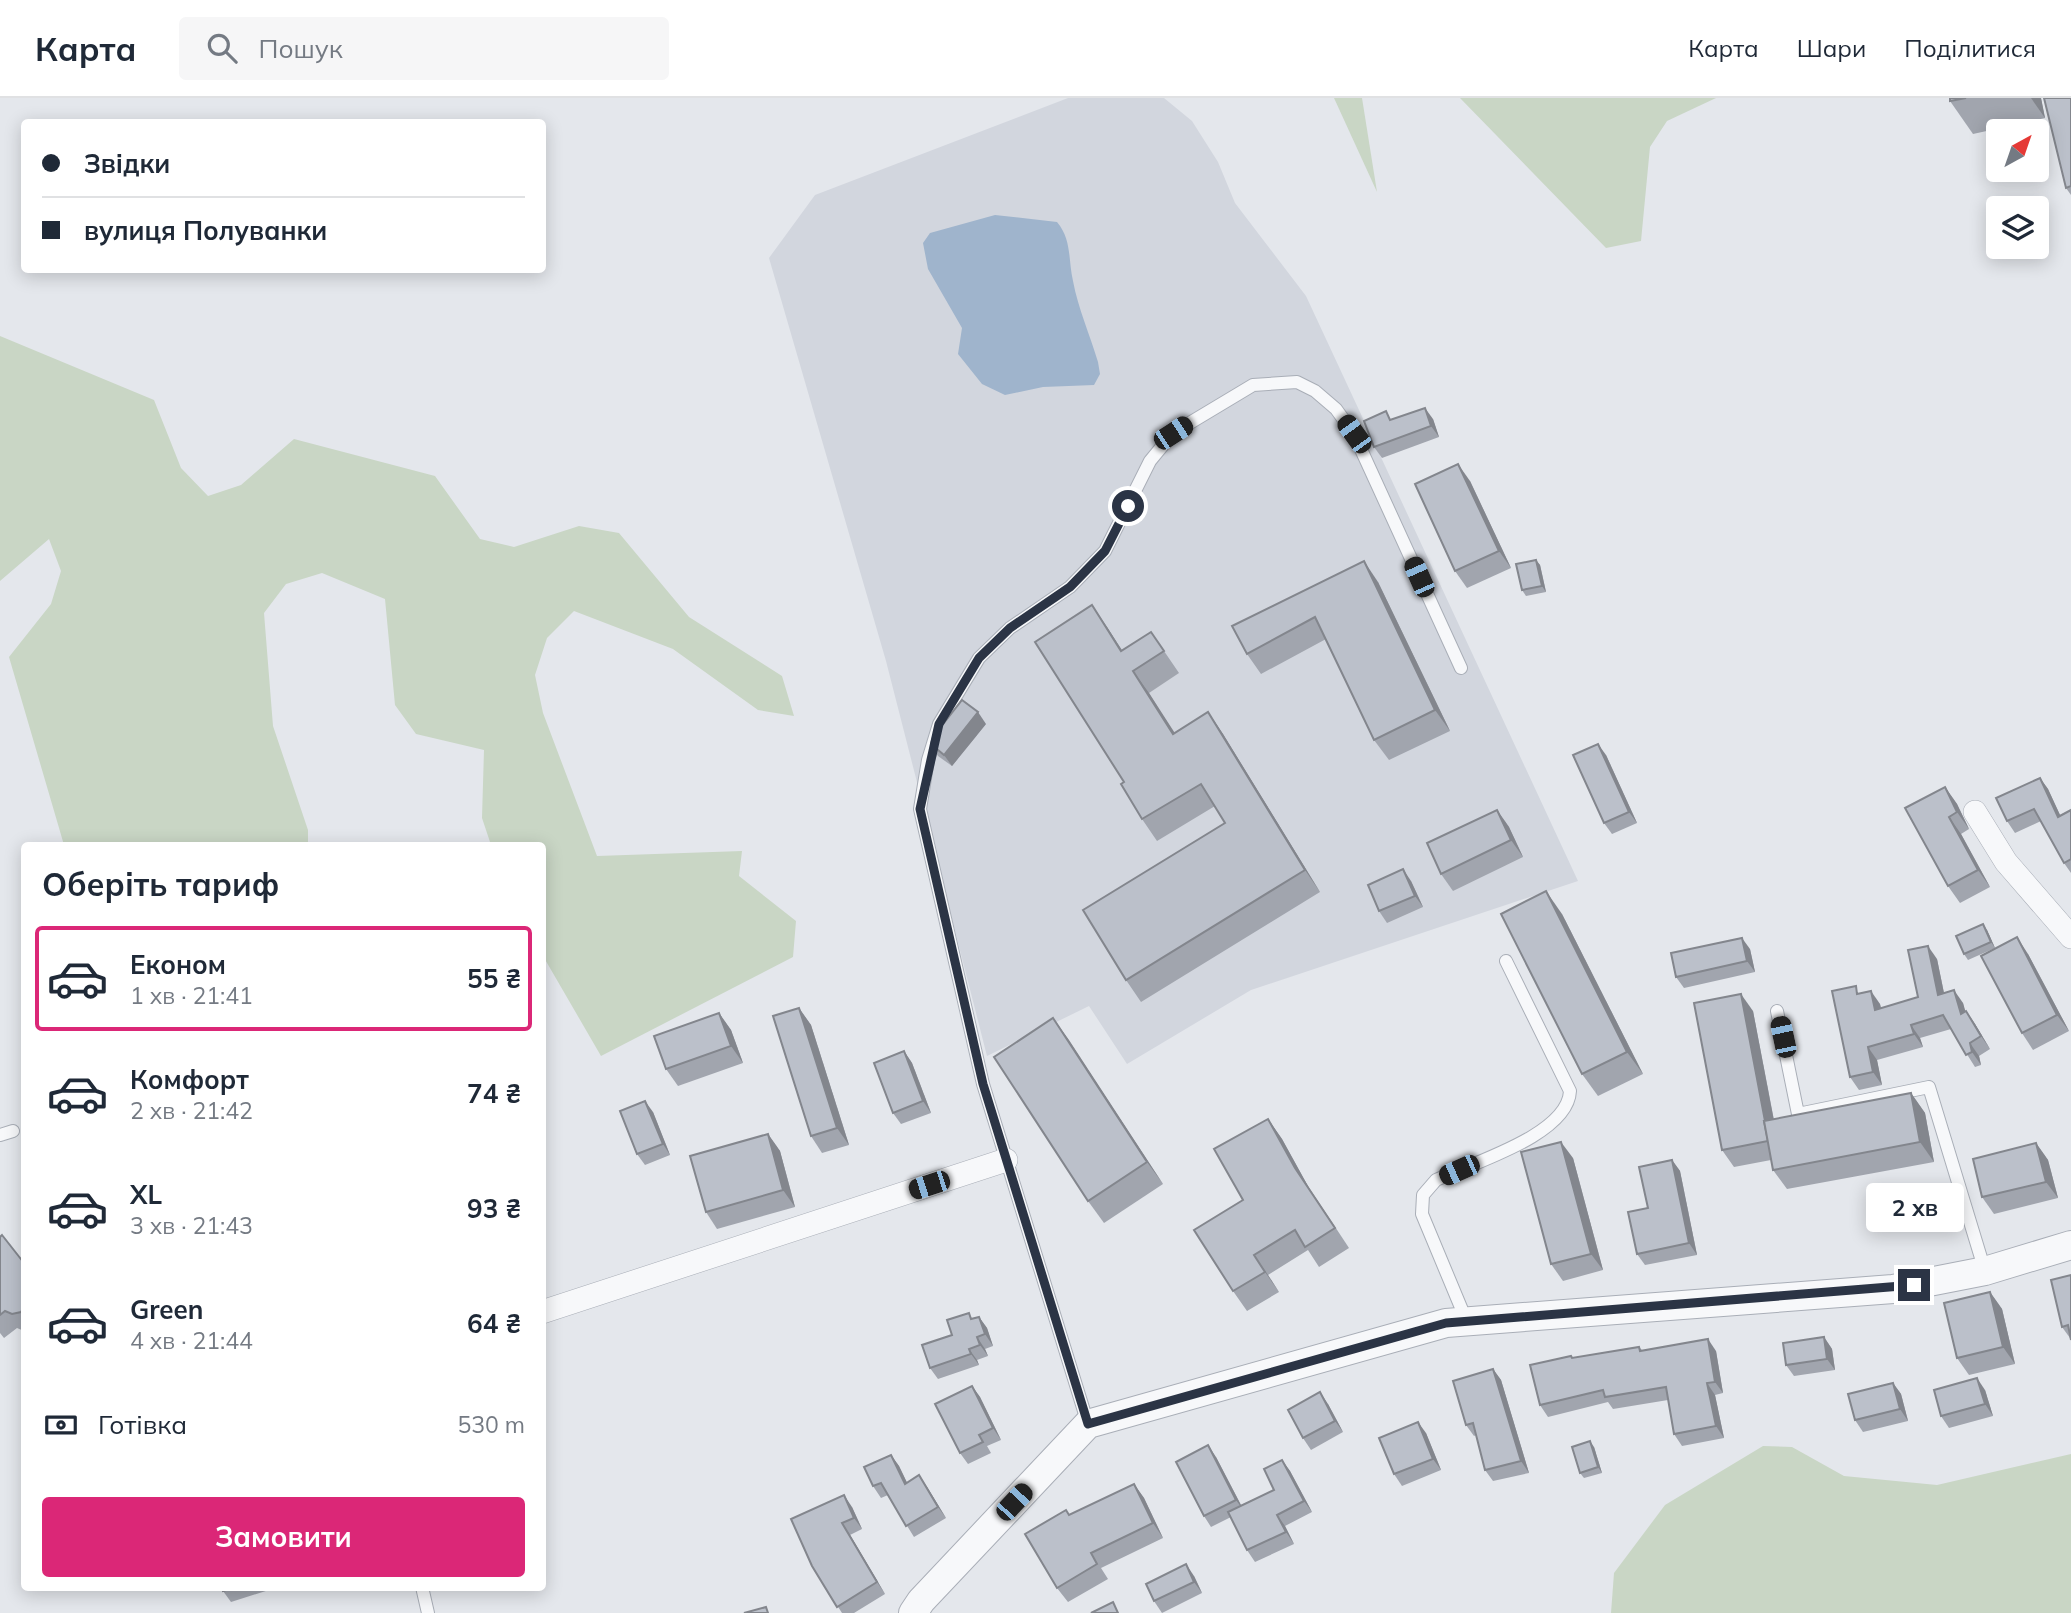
<!DOCTYPE html>
<html lang="uk">
<meta charset="utf-8">
<style>
body{margin:0;font-family:Mulish,sans-serif;background:#f6f6f7;color:#1f2937;height:100vh;display:flex;flex-direction:column;font-size:26px;white-space:nowrap}
*{box-sizing:border-box;margin:0}
p{font-size:23px;color:#747a83}
.icon{flex:none;width:38px;height:38px;fill:none;stroke:currentColor;stroke-width:2;stroke-linecap:round;stroke-linejoin:round}
.map{position:relative;flex:1;overflow:hidden}
.sheet{position:absolute;left:21px;top:744px;width:525px;height:749px;display:flex;flex-direction:column;background:#fff;border-radius:7px;box-shadow:0 4px 18px #0003}
.sheet>*{flex:none}
.top-card{position:absolute;left:21px;top:21px;width:525px;height:154px;border-radius:7px;box-shadow:0 4px 18px #0003;display:grid;align-content:center;height:154px;padding:0 21px;background:#fff}
.needle{width:46px;rotate:40deg}
.controls{position:absolute;left:1986px;top:21px;display:grid;gap:14px}
.controls a{display:grid;place-items:center;width:63px;height:63px;border-radius:7px;background:#fff;box-shadow:0 4px 18px #0003;font-size:35px}
.end{position:absolute;width:32px;height:32px;margin:-16px;border:9px solid #2b3445;background:#fff;box-shadow:0 0 0 4px #fff}
.from{border-radius:50%}
.bubble{position:absolute;height:49px;border-radius:7px;background:#fff;box-shadow:0 4px 18px #0003;font-size:23px;font-weight:700;line-height:49px;text-align:center}
.car{position:absolute;width:21px;height:42px;margin:-21px -10px;border-radius:9px;box-shadow:0 0 5px 2px #0007;background:linear-gradient(#222 24%,#8ab4d8 0 40%,#222 0 76%,#8ab4d8 0 86%,#222 0)}
.top-card b{display:flex;align-items:center;gap:24px;height:66px;font-size:26px}
.top-card b+b{border-top:2px solid #e0e1e3}
.top-card i{width:18px;height:18px;background:#1f2937}
ul{padding:0;list-style:none}
li{display:flex;align-items:center;gap:21px;height:105px;margin:0 14px 10px;padding:0 7px;border:4px solid transparent;border-radius:7px}
li div{flex:1}
li b{display:block;font-size:26px}
li em{font-style:normal;font-weight:700}
li.on{border-color:#db2777}
li>.icon{width:63px;height:63px;stroke-width:1.5}
h2{padding:0 21px;font-size:32px;line-height:84px}
.pay{display:flex;align-items:center;gap:18px;height:77px;padding:0 21px;font-size:26px}
.pay p{margin-inline-start:auto}
.primary-button{display:flex;gap:14px;margin-top:auto;padding:14px 21px}
.primary-button a{flex:1;height:80px;border-radius:7px;background:#db2777;color:#fff;font-size:28px;font-weight:700;line-height:80px;text-align:center}
header{display:flex;align-items:center;gap:42px;box-sizing:border-box;height:98px;padding:0 35px;background:#fff;border-bottom:2px solid #e0e1e3}
header strong{font-size:33px}
nav{display:flex;gap:38px;margin-inline-start:auto;font-size:24px}
.search{width:490px;height:63px;background:#f6f6f7;display:flex;align-items:center;gap:18px;box-sizing:border-box;padding:0 24px;border-radius:7px;color:#747a83;font-size:26px}
.map>svg:first-child{display:block}
.built{fill:#d2d6de}
.green{fill:#c9d6c5}
.water{fill:#9fb4cc}
.lines{fill:none;stroke-linecap:round;stroke-linejoin:round}
.service-casing{stroke:#a9aeb7;stroke-width:14}
.minor-casing{stroke:#a9aeb7;stroke-width:24}
.tertiary-casing{stroke:#a9aeb7;stroke-width:30}
.service{stroke:#f7f8fa;stroke-width:12}
.minor{stroke:#f7f8fa;stroke-width:23}
.tertiary{stroke:#f7f8fa;stroke-width:28}
.wall{fill:#a1a5ae}
.shaded-wall{fill:#83868d}
.building{fill:#bbc0ca;stroke:#83868d;stroke-width:2}
.route{stroke:#2b3445;stroke-width:9}
</style>
<header>
<strong>Карта</strong>
<div class="search"><svg class="icon" aria-label="search" viewBox="0 0 24 24"><circle cx="10" cy="10" r="6"/><path d="M15 15l6 6"/></svg>Пошук</div>
<nav><a>Карта</a><a>Шари</a><a>Поділитися</a></nav>
</header>
<div class="map">
<svg width="2071" height="1515" viewBox="0 0 2071 1515">
<rect width="100%" height="100%" fill="#e4e7ec"/>
<path class="built" d="M1068,0H1164L1192,23L1218,64L1235,105L1306,198L1578,783L1251,892L1127,966L1089,908L987,958L886,563L769,160L815,97Z"/>
<g class="green">
<path d="M1334,0H1362L1377,94Z"/>
<path d="M1460,0H1716L1667,23L1650,49L1641,143L1606,150Z"/>
<path d="M0,238L154,302L181,370L208,398L241,387L294,341L435,378L480,441L514,449L579,428L619,435L689,519L782,578L794,618L758,612L673,551L574,513L547,540L535,577L543,615L597,758L742,753L739,778L796,823L793,859L601,958L543,858L542,747H491L482,720L484,652L416,636L395,607L385,501L322,475L286,486L264,515L273,628L308,732V747H64L9,559L51,506L61,473L49,441L0,483Z"/>
<path d="M1763,1348L1792,1349L1844,1378L1937,1387L2071,1356V1515H1611L1614,1475L1665,1407Z"/>
</g>
<path class="water" d="M995,117L1057,124C1072,142 1068,161 1073,183C1078,210 1090,237 1098,264L1100,276L1094,287L1043,289L1005,297L982,286L958,256L962,230L928,171L923,145L930,135Z"/>
<g class="lines">
<g class="service-casing">
<g id="service">
<path d="M1777,913L1798,1016L1929,989L1985,1173"/>
<path d="M0,1037L13,1033"/>
<path d="M1467,1224L1422,1116L1423,1097L1436,1082C1472,1065 1568,1037 1570,993L1506,863"/>
<path d="M1088,1326L983,986L920,711L928,662L939,626L979,560L1010,530L1070,489L1105,453L1150,363L1173,335L1253,287L1297,284L1315,293L1336,311L1354,336L1461,570"/>
<path d="M422,1489L428,1515"/>
</g>
</g>
<g class="minor-casing">
<g id="minor">
<path d="M1975,714L2006,764L2071,839"/>
<path d="M542,1214L1006,1062"/>
</g>
</g>
<g class="tertiary-casing">
<path id="tertiary" d="M913,1515L921,1503L1088,1326L1446,1225L1893,1191L1985,1173L2071,1147"/>
</g>
<use href="#service" class="service"/>
<use href="#minor" class="minor"/>
<use href="#tertiary" class="tertiary"/>
</g>
<g class="wall">
<path d="M1950,0H2041L2045,20L1973,36L1950,3Z"/>
<path d="M2071,0V97L2066,90Z"/>
<path d="M1392,321H1433L1439,339L1382,360L1374,349Z"/>
<path d="M1470,383L1511,470L1467,490L1455,473Z"/>
<path d="M1536,462L1540,467L1546,494L1526,498L1522,492Z"/>
<path d="M1378,484L1450,633L1389,662L1374,642L1326,541L1261,576L1247,556Z"/>
<path d="M1107,529L1122,552L1151,534L1179,575L1149,595L1174,635L1208,614L1223,636L1320,794L1141,904L1126,882L1225,725L1215,708L1157,743L1142,721L1124,684Z"/>
<path d="M986,626L952,668L938,658L931,646Z"/>
<path d="M1606,657L1637,725L1612,736L1604,725Z"/>
<path d="M2040,680L2048,691L2060,717L2071,712V775L2064,765L2041,723L2015,735L2007,723Z"/>
<path d="M1945,689L1957,706L1969,731L1961,736L1990,789L1960,805L1948,788Z"/>
<path d="M1497,712L1509,729L1523,759L1453,793L1441,776Z"/>
<path d="M1411,783L1423,809L1387,825L1379,813Z"/>
<path d="M1562,816L1643,976L1598,998L1582,976Z"/>
<path d="M1987,832L1995,850L1968,862L1964,856Z"/>
<path d="M1750,851L1755,874L1684,890L1676,879Z"/>
<path d="M2028,856L2069,933L2033,952L2022,935Z"/>
<path d="M1937,861L1944,895L1963,905L1965,914L1966,913L1975,926L1990,951L1979,958L1981,967L1975,969L1951,931L1920,940L1923,949L1877,962L1882,987L1859,992L1850,979L1860,895L1880,906L1881,910L1918,899Z"/>
<path d="M799,910L811,927L849,1047L822,1055L811,1038Z"/>
<path d="M1753,913L1774,1022L1911,995L1925,1015L1934,1064L1787,1091L1773,1072L1771,1062L1734,1069L1722,1052Z"/>
<path d="M719,915L731,932L743,965L678,988L666,971Z"/>
<path d="M1053,920L1163,1086L1104,1125L1088,1103Z"/>
<path d="M904,953L912,965L931,1015L901,1026L893,1015Z"/>
<path d="M653,1014L670,1057L645,1067L637,1056Z"/>
<path d="M1268,1021L1282,1041L1309,1090L1349,1150L1319,1169L1308,1152L1268,1177L1279,1194L1247,1213L1233,1193L1243,1102Z"/>
<path d="M768,1036L780,1053L795,1109L717,1131L706,1114Z"/>
<path d="M2036,1045L2048,1062L2058,1100L1994,1116L1982,1099Z"/>
<path d="M1573,1060L1603,1172L1563,1183L1551,1166Z"/>
<path d="M1672,1062L1680,1073L1697,1157L1645,1167L1637,1156L1648,1110Z"/>
<path d="M0,1139L24,1165V1233L17,1230L4,1240L0,1235Z"/>
<path d="M2071,1177V1240H2070L2062,1229Z"/>
<path d="M1990,1194L2002,1211L2015,1266L1969,1277L1957,1260Z"/>
<path d="M979,1219L987,1230L993,1248L985,1251L988,1258L977,1262L979,1267L938,1281L930,1270L952,1237L973,1221Z"/>
<path d="M1824,1239L1832,1251L1835,1272L1794,1278L1786,1267Z"/>
<path d="M1639,1249L1642,1252L1716,1253L1723,1295L1715,1297L1724,1340L1682,1348L1674,1336L1668,1302L1613,1311L1608,1304L1548,1319L1540,1307L1571,1258L1573,1260Z"/>
<path d="M1493,1271L1501,1282L1529,1375L1493,1383L1485,1372L1476,1337L1474,1338L1466,1327Z"/>
<path d="M1893,1285L1901,1296L1908,1323L1863,1334L1855,1322Z"/>
<path d="M972,1288L980,1299L1001,1342L987,1348L991,1355L968,1366L960,1355Z"/>
<path d="M1985,1292L1993,1318L1949,1330L1941,1318Z"/>
<path d="M1328,1306L1343,1334L1311,1352L1303,1340Z"/>
<path d="M1426,1335L1441,1372L1402,1388L1394,1376Z"/>
<path d="M1594,1349L1602,1375L1584,1380L1580,1375Z"/>
<path d="M891,1357L899,1368L907,1385L927,1389L946,1420L914,1439L888,1397L881,1400L873,1388Z"/>
<path d="M1216,1359L1241,1407L1274,1392L1282,1362L1290,1373L1312,1414L1285,1428L1294,1446L1255,1464L1247,1452L1231,1419L1211,1429L1204,1418Z"/>
<path d="M1134,1386L1144,1400L1163,1440L1101,1470L1108,1481L1068,1504L1057,1490L1069,1417Z"/>
<path d="M852,1409L862,1431L850,1437L885,1496L854,1515H842L812,1468Z"/>
<path d="M1194,1478L1202,1495L1162,1515L1154,1503Z"/>
<path d="M222,1489H268L269,1492L231,1504L223,1493Z"/>
</g>
<g class="shaded-wall">
<path d="M2031,0H2041L2045,20Z"/>
<path d="M1425,310L1433,321L1439,339L1431,328Z"/>
<path d="M1458,366L1470,383L1511,470L1499,453Z"/>
<path d="M1536,462L1540,467L1546,494L1542,488Z"/>
<path d="M1364,463L1378,484L1450,633L1435,612Z"/>
<path d="M1092,507L1107,529L1136,575L1121,553Z"/>
<path d="M1133,573L1149,595L1189,657L1173,636Z"/>
<path d="M978,614L986,626L952,668L944,657Z"/>
<path d="M1208,614L1223,636L1320,794L1305,772Z"/>
<path d="M1598,646L1606,657L1637,725L1629,714Z"/>
<path d="M2040,680L2048,691L2066,730L2058,719Z"/>
<path d="M1945,689L1957,706L1969,731L1957,714Z"/>
<path d="M1497,712L1509,729L1523,759L1511,742Z"/>
<path d="M1949,719L1961,736L1990,789L1978,772Z"/>
<path d="M1403,771L1411,783L1423,809L1415,798Z"/>
<path d="M1546,793L1562,816L1643,976L1627,954Z"/>
<path d="M1983,826L1987,832L1995,850L1991,844Z"/>
<path d="M2017,839L2028,856L2069,933L2057,917Z"/>
<path d="M1742,840L1750,851L1755,874L1747,863Z"/>
<path d="M1928,848L1937,861L1947,910L1938,897Z"/>
<path d="M1954,892L1963,905L1970,929L1961,916Z"/>
<path d="M1871,893L1880,906L1884,925L1875,912Z"/>
<path d="M1741,896L1753,913L1781,1060L1769,1043Z"/>
<path d="M799,910L811,927L849,1047L837,1030Z"/>
<path d="M1966,913L1975,926L1990,951L1981,938Z"/>
<path d="M719,915L731,932L743,965L731,948Z"/>
<path d="M1053,920L1069,942L1163,1086L1147,1064Z"/>
<path d="M1911,927L1920,940L1923,949L1914,936Z"/>
<path d="M1970,945L1979,958L1981,967L1972,954Z"/>
<path d="M1868,949L1877,962L1882,987L1873,974Z"/>
<path d="M904,953L912,965L931,1015L923,1003Z"/>
<path d="M1911,995L1925,1015L1934,1064L1920,1044Z"/>
<path d="M645,1003L653,1014L670,1057L663,1046Z"/>
<path d="M1268,1021L1282,1041L1309,1090L1349,1150L1295,1070Z"/>
<path d="M768,1036L780,1053L795,1109L783,1092Z"/>
<path d="M1561,1044L1573,1060L1603,1172L1591,1156Z"/>
<path d="M2036,1045L2048,1062L2058,1100L2046,1084Z"/>
<path d="M1672,1062L1680,1073L1697,1157L1689,1145Z"/>
<path d="M1254,1157L1268,1177L1279,1194L1265,1174Z"/>
<path d="M1990,1194L2002,1211L2015,1266L2003,1249Z"/>
<path d="M979,1219L987,1230L993,1248L985,1236Z"/>
<path d="M977,1239L985,1251L988,1258L980,1247Z"/>
<path d="M1824,1239L1832,1251L1835,1272L1827,1261Z"/>
<path d="M1708,1241L1716,1253L1723,1295L1715,1284Z"/>
<path d="M969,1251L977,1262L979,1267L971,1256Z"/>
<path d="M1493,1271L1501,1282L1529,1375L1521,1363Z"/>
<path d="M1977,1280L1985,1292L1993,1318L1985,1306Z"/>
<path d="M1707,1285L1715,1297L1724,1340L1716,1328Z"/>
<path d="M1893,1285L1901,1296L1908,1323L1900,1311Z"/>
<path d="M972,1288L980,1299L1001,1342L993,1330Z"/>
<path d="M1320,1294L1328,1306L1343,1334L1335,1323Z"/>
<path d="M1418,1324L1426,1335L1441,1372L1433,1361Z"/>
<path d="M1590,1343L1594,1349L1602,1375L1598,1369Z"/>
<path d="M1208,1347L1216,1359L1244,1413L1236,1402Z"/>
<path d="M891,1357L899,1368L913,1397L905,1386Z"/>
<path d="M1282,1362L1290,1373L1312,1414L1304,1403Z"/>
<path d="M919,1377L927,1389L946,1420L938,1409Z"/>
<path d="M1134,1386L1144,1400L1163,1440L1153,1425Z"/>
<path d="M844,1397L852,1409L862,1431L854,1420Z"/>
<path d="M1277,1417L1285,1428L1294,1446L1286,1434Z"/>
<path d="M842,1425L850,1437L885,1496L877,1484Z"/>
<path d="M1186,1466L1194,1478L1202,1495L1194,1484Z"/>
</g>
<g class="building">
<path d="M1950,0H1966L1950,3Z"/>
<path d="M2044,0H2071V88L2066,90Z"/>
<path d="M1425,310L1431,328L1374,349L1364,323L1386,313L1390,322Z"/>
<path d="M1458,366L1499,453L1455,473L1415,386Z"/>
<path d="M1536,462L1542,488L1522,492L1516,466Z"/>
<path d="M1364,463L1435,612L1374,642L1315,519L1247,556L1232,528Z"/>
<path d="M1092,507L1121,553L1151,534L1164,553L1133,573L1173,636L1208,614L1305,772L1126,882L1083,812L1225,725L1201,686L1142,721L1121,686L1124,684L1035,544Z"/>
<path d="M962,602L978,614L944,657L931,646L933,639Z"/>
<path d="M1598,646L1629,714L1604,725L1573,657Z"/>
<path d="M2040,680L2058,719L2071,712V761L2064,765L2034,711L2007,723L1996,700Z"/>
<path d="M1945,689L1957,714L1949,719L1978,772L1948,788L1905,710Z"/>
<path d="M1497,712L1511,742L1441,776L1427,745Z"/>
<path d="M1403,771L1415,798L1379,813L1368,787Z"/>
<path d="M1546,793L1627,954L1582,976L1501,816Z"/>
<path d="M1983,826L1991,844L1964,856L1956,838Z"/>
<path d="M2017,839L2057,917L2022,935L1981,858Z"/>
<path d="M1742,840L1747,863L1676,879L1671,855Z"/>
<path d="M1928,848L1938,897L1954,892L1961,916L1966,913L1981,938L1970,945L1972,954L1966,957L1943,917L1911,927L1914,936L1868,949L1873,974L1850,979L1832,893L1856,888L1857,896L1871,893L1875,912L1918,899L1908,852Z"/>
<path d="M1741,896L1765,1023H1764L1768,1043L1722,1052L1694,905Z"/>
<path d="M799,910L837,1030L811,1038L773,918Z"/>
<path d="M719,915L731,948L666,971L654,938Z"/>
<path d="M1053,920L1147,1064L1088,1103L994,959Z"/>
<path d="M904,953L923,1003L893,1015L874,965Z"/>
<path d="M1911,995L1920,1044L1773,1072L1764,1023Z"/>
<path d="M645,1003L663,1046L637,1056L620,1013Z"/>
<path d="M1268,1021L1295,1070L1335,1130L1305,1149L1295,1132L1254,1157L1265,1174L1233,1193L1194,1132L1243,1102L1214,1051Z"/>
<path d="M768,1036L783,1092L706,1114L690,1058Z"/>
<path d="M1561,1044L1591,1156L1551,1166L1521,1054Z"/>
<path d="M2036,1045L2046,1084L1982,1099L1973,1061Z"/>
<path d="M1672,1062L1689,1145L1637,1156L1628,1114L1648,1110L1639,1069Z"/>
<path d="M2,1137L24,1165V1209L21,1214L12,1216L5,1213L0,1217V1139Z"/>
<path d="M2071,1177V1242L2068,1227L2062,1229L2051,1182Z"/>
<path d="M1990,1194L2003,1249L1957,1260L1944,1205Z"/>
<path d="M969,1215L971,1221L979,1219L985,1236L977,1239L980,1247L969,1251L971,1256L930,1270L922,1247L952,1237L947,1222Z"/>
<path d="M1824,1239L1827,1261L1786,1267L1783,1245Z"/>
<path d="M1708,1241L1715,1284L1707,1285L1716,1328L1674,1336L1666,1289L1605,1299L1603,1292L1540,1307L1530,1267L1571,1258L1572,1260L1639,1249L1640,1253Z"/>
<path d="M1493,1271L1521,1363L1485,1372L1473,1325L1466,1327L1453,1283Z"/>
<path d="M1977,1280L1985,1306L1941,1318L1934,1292Z"/>
<path d="M1893,1285L1900,1311L1855,1322L1848,1296Z"/>
<path d="M972,1288L993,1330L979,1337L983,1344L960,1355L935,1306Z"/>
<path d="M1320,1294L1335,1323L1303,1340L1288,1312Z"/>
<path d="M1418,1324L1433,1361L1394,1376L1379,1340Z"/>
<path d="M1590,1343L1598,1369L1580,1375L1572,1349Z"/>
<path d="M1208,1347L1236,1402L1204,1418L1176,1364Z"/>
<path d="M891,1357L905,1386L919,1377L938,1409L906,1428L881,1385L873,1388L864,1369Z"/>
<path d="M1282,1362L1304,1403L1277,1417L1286,1434L1247,1452L1228,1414L1274,1392L1264,1371Z"/>
<path d="M1134,1386L1153,1425L1091,1455L1097,1466L1057,1490L1025,1436L1066,1412L1069,1417Z"/>
<path d="M844,1397L854,1420L842,1425L877,1484L837,1509L812,1468L791,1421Z"/>
<path d="M1186,1466L1194,1484L1154,1503L1146,1486Z"/>
<path d="M222,1489H235L223,1493Z"/>
<path d="M1113,1504L1118,1515H1091Z"/>
<path d="M766,1509L768,1515H744Z"/>
</g>
<g class="lines">
<path class="route" d="M1128,408L1105,453L1070,489L1010,530L979,560L939,626L920,711L983,986L1088,1326L1446,1225L1914,1187"/>
</g>
</svg>
<div class="controls">
<a><svg class="needle" viewBox="-14 -14 28 28"><path d="M0-13l5 13h-10z" fill="#e53935"/><path d="M0 13l5-13h-10z" fill="#747a83"/></svg></a>
<a><svg class="icon" aria-label="layers" viewBox="0 0 24 24"><path d="M12 4l9 5-9 5-9-5zM3 14l9 5 9-5"/></svg></a>
</div>
<i class="end from" style="left:1128px;top:408px"></i>
<i class="end" style="left:1914px;top:1187px"></i>
<div class="bubble" style="left:1866px;top:1085px;width:98px">2 хв</div>
<i class="car" style="left:1173px;top:335px;rotate:57deg"></i>
<i class="car" style="left:1354px;top:336px;rotate:324deg"></i>
<i class="car" style="left:1419px;top:479px;rotate:336deg"></i>
<i class="car" style="left:1783px;top:939px;rotate:348deg"></i>
<i class="car" style="left:1459px;top:1072px;rotate:246deg"></i>
<i class="car" style="left:929px;top:1087px;rotate:252deg"></i>
<i class="car" style="left:1014px;top:1404px;rotate:43deg"></i>
<div class="top-card">
<b><i class="from"></i>Звідки</b>
<b><i></i>вулиця Полуванки</b>
</div>
<section class="sheet">
<h2>Оберіть тариф</h2>
<ul>
<li class="on"><svg class="icon" aria-label="car" viewBox="0 0 24 24"><path d="M5 17H2v-5l4-1 3-4h7l3 4 3 1v5h-3M9 17h6M6 11h13"/><circle cx="7" cy="17" r="2"/><circle cx="17" cy="17" r="2"/></svg><div><b>Економ</b><p>1 хв · 21:41</p></div><em>55 ₴</em></li>
<li><svg class="icon" aria-label="car" viewBox="0 0 24 24"><path d="M5 17H2v-5l4-1 3-4h7l3 4 3 1v5h-3M9 17h6M6 11h13"/><circle cx="7" cy="17" r="2"/><circle cx="17" cy="17" r="2"/></svg><div><b>Комфорт</b><p>2 хв · 21:42</p></div><em>74 ₴</em></li>
<li><svg class="icon" aria-label="car" viewBox="0 0 24 24"><path d="M5 17H2v-5l4-1 3-4h7l3 4 3 1v5h-3M9 17h6M6 11h13"/><circle cx="7" cy="17" r="2"/><circle cx="17" cy="17" r="2"/></svg><div><b>XL</b><p>3 хв · 21:43</p></div><em>93 ₴</em></li>
<li><svg class="icon" aria-label="car" viewBox="0 0 24 24"><path d="M5 17H2v-5l4-1 3-4h7l3 4 3 1v5h-3M9 17h6M6 11h13"/><circle cx="7" cy="17" r="2"/><circle cx="17" cy="17" r="2"/></svg><div><b>Green</b><p>4 хв · 21:44</p></div><em>64 ₴</em></li>
</ul>
<div class="pay"><svg class="icon" aria-label="cash" viewBox="0 0 24 24"><path d="M3 7h18v10H3z"/><circle cx="12" cy="12" r="2"/></svg>Готівка<p>530 m</p></div>
<div class="primary-button"><a>Замовити</a></div>
</section>
</div>
